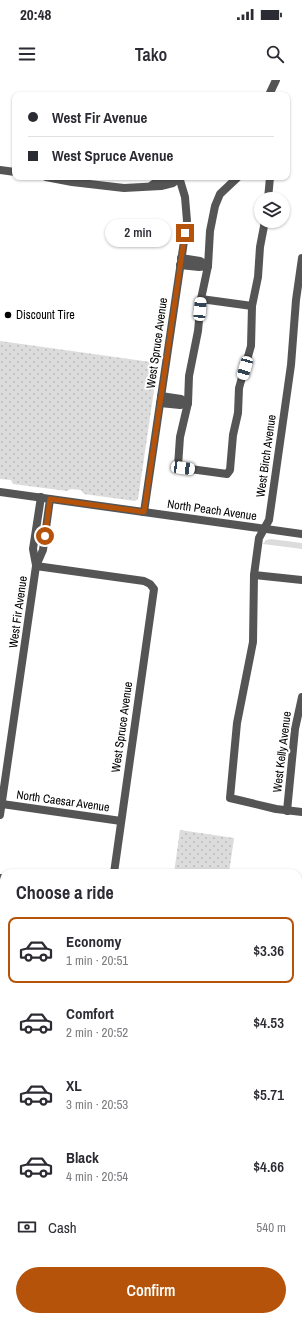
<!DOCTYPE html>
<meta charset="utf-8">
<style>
body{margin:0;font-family:"Archivo Narrow",sans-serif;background:#f2f2f3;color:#2b2b33;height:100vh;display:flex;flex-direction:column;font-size:15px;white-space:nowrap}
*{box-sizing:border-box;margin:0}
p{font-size:13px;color:#7c7c81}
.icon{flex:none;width:22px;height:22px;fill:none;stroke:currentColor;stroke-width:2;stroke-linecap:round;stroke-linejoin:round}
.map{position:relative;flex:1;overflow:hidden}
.drawer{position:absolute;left:0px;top:789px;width:302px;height:452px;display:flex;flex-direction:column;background:#fff;border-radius:12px 12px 0 0;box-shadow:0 1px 3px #0004}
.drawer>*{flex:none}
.banner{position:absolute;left:12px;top:12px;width:278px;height:88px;border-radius:8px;box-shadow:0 1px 3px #0004;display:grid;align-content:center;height:88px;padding:0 16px;background:#fff}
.controls{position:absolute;left:254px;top:112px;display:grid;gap:8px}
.controls a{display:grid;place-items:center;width:36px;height:36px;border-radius:50%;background:#fff;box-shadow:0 1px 3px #0004;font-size:20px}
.end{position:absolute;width:18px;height:18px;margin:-9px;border:5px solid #b45309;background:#fff;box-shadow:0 0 0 2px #fff}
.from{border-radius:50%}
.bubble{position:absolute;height:28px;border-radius:14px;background:#fff;box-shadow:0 1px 3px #0004;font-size:13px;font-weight:600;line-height:28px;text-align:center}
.car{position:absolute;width:12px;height:24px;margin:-12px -6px;border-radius:5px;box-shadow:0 0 3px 1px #0007;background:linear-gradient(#fff 24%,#345 0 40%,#fff 0 76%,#345 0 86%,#fff 0)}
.banner b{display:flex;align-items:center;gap:14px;height:38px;font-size:15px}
.banner b+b{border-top:1px solid #e1e1e2}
.banner i{width:10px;height:10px;background:#2b2b33}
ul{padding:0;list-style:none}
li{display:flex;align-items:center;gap:12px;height:66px;margin:0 8px 6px;padding:0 8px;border:2px solid transparent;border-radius:8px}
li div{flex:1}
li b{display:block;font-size:15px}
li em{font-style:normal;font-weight:600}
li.active{border-color:#b45309}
li>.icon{width:36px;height:36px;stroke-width:1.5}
h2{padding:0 16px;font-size:18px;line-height:48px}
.pay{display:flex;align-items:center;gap:10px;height:44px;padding:0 16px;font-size:15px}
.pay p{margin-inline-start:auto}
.button{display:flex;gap:8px;margin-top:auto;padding:8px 16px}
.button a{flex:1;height:46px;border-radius:24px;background:#b45309;color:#fff;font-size:16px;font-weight:600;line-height:46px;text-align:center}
.status{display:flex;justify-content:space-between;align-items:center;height:28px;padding:0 20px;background:#fff;direction:ltr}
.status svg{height:11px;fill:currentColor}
header{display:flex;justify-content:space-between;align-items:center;height:52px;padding:0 16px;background:#fff;font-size:18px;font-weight:600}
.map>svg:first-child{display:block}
.grass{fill:url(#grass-dots)}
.park{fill:#dcdcdc}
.water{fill:url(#water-waves)}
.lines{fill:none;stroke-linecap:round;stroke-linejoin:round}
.stream{stroke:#a3a3a3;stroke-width:1.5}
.major-casing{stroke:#dbdbdb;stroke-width:12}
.minor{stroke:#555;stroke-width:8}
.major{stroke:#000;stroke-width:10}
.route{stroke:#b45309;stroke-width:5}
.poi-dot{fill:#000;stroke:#fff;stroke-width:1.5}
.labels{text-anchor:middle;stroke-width:4;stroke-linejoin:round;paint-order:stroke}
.poi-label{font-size:12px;fill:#000;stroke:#fff;text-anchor:start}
.street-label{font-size:12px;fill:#000;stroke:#fff}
</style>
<div class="status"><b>20:48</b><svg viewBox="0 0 49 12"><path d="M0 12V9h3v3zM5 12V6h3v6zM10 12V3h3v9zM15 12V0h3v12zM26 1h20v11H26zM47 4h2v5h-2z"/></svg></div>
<header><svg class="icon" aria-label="menu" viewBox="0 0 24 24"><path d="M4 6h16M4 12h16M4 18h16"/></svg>Tako<svg class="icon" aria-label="search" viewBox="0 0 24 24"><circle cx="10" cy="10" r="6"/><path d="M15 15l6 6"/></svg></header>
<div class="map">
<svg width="302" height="1241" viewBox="0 0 302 1241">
<defs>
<pattern id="grass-dots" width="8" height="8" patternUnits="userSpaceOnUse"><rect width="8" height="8" fill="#dcdcdc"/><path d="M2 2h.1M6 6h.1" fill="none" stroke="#bbb" stroke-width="1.8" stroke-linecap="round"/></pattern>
<pattern id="water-waves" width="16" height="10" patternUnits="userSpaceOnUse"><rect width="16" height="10" fill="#a3a3a3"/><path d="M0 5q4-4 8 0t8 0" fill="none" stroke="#8b8b8b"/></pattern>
</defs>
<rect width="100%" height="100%" fill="#fff"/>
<g class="grass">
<path d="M0,261L158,283L138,419L135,421L84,414L81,410L71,409L67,411L13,404L11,400L0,399Z"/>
<path d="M180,750L234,758L229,793H174Z"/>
</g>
<g class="park">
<path d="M271,459L302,463V469L263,464L266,460Z"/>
<path d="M302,823V852L298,855V826Z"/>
<path d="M4,1035V1065L0,1068V1038Z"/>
</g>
<path class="water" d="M0,1010L4,1011V1035L0,1038Z"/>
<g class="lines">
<path class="stream" d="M144,1237L145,1241"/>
<g class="major-casing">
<g id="major">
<path d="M0,879L4,882"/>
<path d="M298,1072H302"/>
<path d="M298,1082H302"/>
</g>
</g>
<g class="minor">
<path d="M269,15L276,0"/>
<path d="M0,90L15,92"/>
<path d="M46,97L72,102L124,108L161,106L173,103L180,97"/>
<path d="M238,97L220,114L215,126L210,151L208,186L201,219L198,251L189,296L188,323L180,357L178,386L183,388L227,394L230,390L233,355L238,333L239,308L251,266L252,226L258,197L260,167L265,141"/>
<path d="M152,105L160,100L171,97"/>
<path d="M268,119L270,97"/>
<path d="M302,178L296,220L291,285L269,440L259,458L254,495L253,562L237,643L230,718L276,729L302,732"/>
<path d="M180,185L199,187L208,186L200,181L181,178"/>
<path d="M201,219L252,226"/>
<path d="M160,323L180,325L188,323L181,319L161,316"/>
<path d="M0,412L302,454"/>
<path d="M144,432L187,141L185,117L179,97"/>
<path d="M36,485L33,469L41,417"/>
<path d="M36,486L144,501L150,504L154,509L114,793"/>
<path d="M254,495L302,500"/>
<path d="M2,724L121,741"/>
<path d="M287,731L295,649L302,617"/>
<path d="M0,735L36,486L43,470L50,419"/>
<path d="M0,798H4"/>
<path d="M0,1073L4,1070"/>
<path d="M0,1112L4,1118"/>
<path d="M298,1217L301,1216"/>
<path d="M68,1241L78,1239"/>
</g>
<use href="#major" class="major"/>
</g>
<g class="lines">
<path class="route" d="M45,456L50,419L144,432L185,153"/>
</g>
<circle class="poi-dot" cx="8" cy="235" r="4"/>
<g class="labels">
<g class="poi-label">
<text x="16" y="239">Discount Tire</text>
</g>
<g class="street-label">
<text transform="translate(157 263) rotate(-82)" y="4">West Spruce Avenue</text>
<text transform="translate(266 376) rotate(-82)" y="4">West Birch Avenue</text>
<text transform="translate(212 430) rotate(8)" y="4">North Peach Avenue</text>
<text transform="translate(18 532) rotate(-82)" y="4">West Fir Avenue</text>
<text transform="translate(122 647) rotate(-82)" y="4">West Spruce Avenue</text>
<text transform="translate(282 672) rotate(-83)" y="4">West Kelly Avenue</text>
<text transform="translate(63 721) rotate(8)" y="4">North Caesar Avenue</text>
</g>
</g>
</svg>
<div class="controls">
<a><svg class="icon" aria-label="layers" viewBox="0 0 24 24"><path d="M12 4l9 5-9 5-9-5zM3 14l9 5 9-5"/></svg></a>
</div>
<i class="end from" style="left:45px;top:456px"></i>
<i class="end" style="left:185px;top:153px"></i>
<div class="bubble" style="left:105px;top:139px;width:66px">2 min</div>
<i class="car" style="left:200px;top:229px;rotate:5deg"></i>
<i class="car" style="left:245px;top:288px;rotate:196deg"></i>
<i class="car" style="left:183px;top:388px;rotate:98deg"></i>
<div class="banner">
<b><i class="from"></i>West Fir Avenue</b>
<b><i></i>West Spruce Avenue</b>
</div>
<section class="drawer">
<h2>Choose a ride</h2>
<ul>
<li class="active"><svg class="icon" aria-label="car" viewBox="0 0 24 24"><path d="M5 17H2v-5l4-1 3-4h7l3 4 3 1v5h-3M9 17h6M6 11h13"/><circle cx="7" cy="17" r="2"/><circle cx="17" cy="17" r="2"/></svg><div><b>Economy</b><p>1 min · 20:51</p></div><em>$3.36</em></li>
<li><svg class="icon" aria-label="car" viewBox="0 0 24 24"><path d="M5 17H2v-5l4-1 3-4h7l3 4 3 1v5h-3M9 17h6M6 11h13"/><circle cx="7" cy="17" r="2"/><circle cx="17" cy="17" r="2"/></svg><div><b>Comfort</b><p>2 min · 20:52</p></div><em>$4.53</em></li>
<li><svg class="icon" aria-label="car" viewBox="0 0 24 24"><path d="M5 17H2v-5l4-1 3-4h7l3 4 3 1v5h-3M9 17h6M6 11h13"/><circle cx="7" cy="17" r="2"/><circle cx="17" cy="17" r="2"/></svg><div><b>XL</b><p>3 min · 20:53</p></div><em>$5.71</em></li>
<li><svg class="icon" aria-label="car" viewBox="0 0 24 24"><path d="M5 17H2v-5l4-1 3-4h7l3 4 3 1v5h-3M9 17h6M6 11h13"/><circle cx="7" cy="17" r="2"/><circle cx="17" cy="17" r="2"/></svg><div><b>Black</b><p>4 min · 20:54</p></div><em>$4.66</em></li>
</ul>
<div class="pay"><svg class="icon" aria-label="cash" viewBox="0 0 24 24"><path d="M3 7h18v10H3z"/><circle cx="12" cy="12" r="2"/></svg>Cash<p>540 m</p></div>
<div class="button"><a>Confirm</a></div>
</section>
</div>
